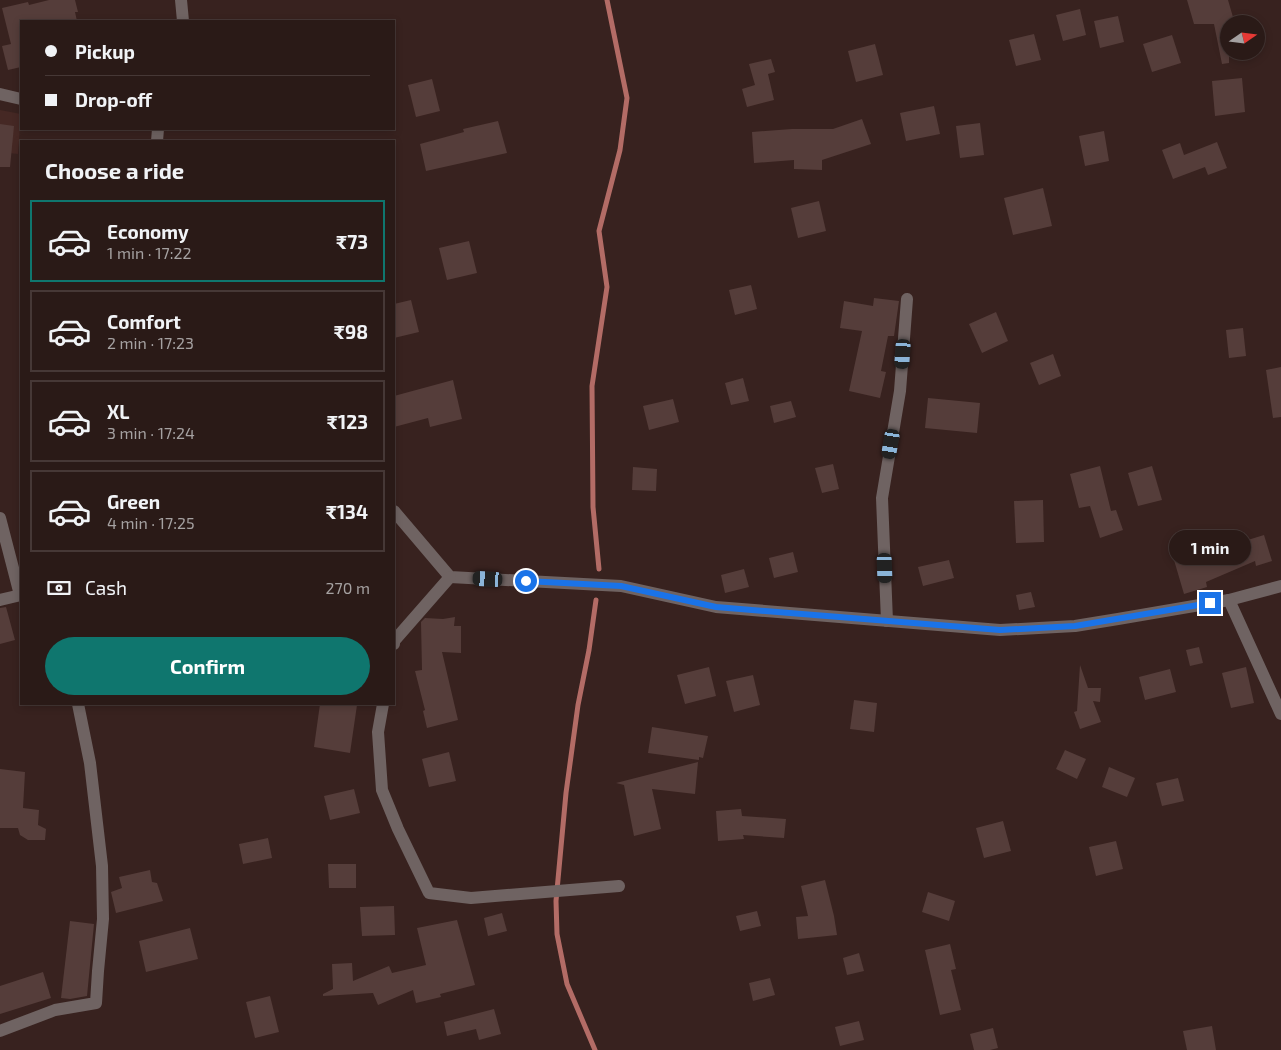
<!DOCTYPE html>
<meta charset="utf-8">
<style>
body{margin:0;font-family:"Exo 2",sans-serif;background:#322320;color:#f1f3f6;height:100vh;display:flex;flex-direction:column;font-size:19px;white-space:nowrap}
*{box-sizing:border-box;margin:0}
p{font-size:16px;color:#a5a1a1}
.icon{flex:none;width:28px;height:28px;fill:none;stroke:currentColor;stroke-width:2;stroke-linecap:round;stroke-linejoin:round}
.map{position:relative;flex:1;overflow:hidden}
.details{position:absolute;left:20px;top:140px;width:375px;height:565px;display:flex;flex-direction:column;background:#2a1a17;border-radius:0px;box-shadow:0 2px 8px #0003,0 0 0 1px #463836}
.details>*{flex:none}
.guide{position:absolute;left:20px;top:20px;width:375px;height:110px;border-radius:0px;box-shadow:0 2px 8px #0003,0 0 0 1px #463836;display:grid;align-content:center;height:110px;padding:0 25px;background:#2a1a17}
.needle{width:32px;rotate:76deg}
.buttons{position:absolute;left:1220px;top:15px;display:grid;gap:10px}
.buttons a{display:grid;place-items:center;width:45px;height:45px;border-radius:50%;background:#2a1a17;box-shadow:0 2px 8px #0003,0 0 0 1px #463836;font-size:25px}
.end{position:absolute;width:22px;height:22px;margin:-11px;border:6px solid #1a73e8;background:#fff;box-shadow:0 0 0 2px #fff}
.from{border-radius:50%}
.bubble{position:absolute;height:35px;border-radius:18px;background:#2a1a17;box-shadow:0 2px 8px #0003,0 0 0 1px #463836;font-size:16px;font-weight:700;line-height:35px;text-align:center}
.car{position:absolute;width:15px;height:30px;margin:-15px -8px;border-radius:6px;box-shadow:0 0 4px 1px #0007;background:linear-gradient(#222 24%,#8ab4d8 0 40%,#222 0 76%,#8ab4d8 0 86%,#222 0)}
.guide b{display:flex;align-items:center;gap:18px;height:48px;font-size:19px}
.guide b+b{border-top:1px solid #463836}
.guide i{width:12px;height:12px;background:#f1f3f6}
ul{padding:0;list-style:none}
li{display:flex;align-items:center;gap:15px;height:82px;margin:0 10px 8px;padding:0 15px;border:2px solid #463836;border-radius:0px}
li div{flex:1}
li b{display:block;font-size:19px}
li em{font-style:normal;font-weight:700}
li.selected{border-color:#0f766e}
li>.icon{width:45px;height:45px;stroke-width:1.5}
h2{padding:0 25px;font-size:22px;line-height:60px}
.pay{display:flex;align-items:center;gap:12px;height:55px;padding:0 25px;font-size:19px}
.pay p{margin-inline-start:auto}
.cta{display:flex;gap:10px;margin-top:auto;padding:10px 25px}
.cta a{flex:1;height:58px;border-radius:30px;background:#0f766e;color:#fff;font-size:20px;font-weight:700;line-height:58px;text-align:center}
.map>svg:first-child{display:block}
.built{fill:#452824}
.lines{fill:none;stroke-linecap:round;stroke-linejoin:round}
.stream{stroke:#b36c66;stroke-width:5}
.building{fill:#553d3a}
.minor{stroke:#6f6362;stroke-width:12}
.route{stroke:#1a73e8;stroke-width:6}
</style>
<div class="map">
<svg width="1281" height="1050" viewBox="0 0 1281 1050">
<rect width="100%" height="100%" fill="#38221f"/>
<path class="built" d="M0,110L21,114L18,154L0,152Z"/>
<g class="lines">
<g class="stream">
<path d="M599,569L593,507L592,386L607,287L599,231L620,150L627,98L607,0"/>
<path d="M595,1050L567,984L557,934L556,901L566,793L578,705L589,650L596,600"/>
</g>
</g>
<g class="building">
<path d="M49,0H75L78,12H75L77,21H21V67L8,70L2,46L11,44L2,8L28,2L29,5Z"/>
<path d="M1187,0H1228L1235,24H1229V63L1222,64L1214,24H1194Z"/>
<path d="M1080,9L1086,35L1063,41L1056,15Z"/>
<path d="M1118,16L1124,42L1100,48L1094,21Z"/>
<path d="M1034,34L1041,60L1016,66L1009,40Z"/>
<path d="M1172,35L1181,63L1152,72L1143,44Z"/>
<path d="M875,44L883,75L856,82L848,51Z"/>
<path d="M771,59L775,72L768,74L774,100L747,107L742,89L755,85L749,64Z"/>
<path d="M1242,78L1245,112L1215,116L1212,81Z"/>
<path d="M432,79L440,111L416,117L408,85Z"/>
<path d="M934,106L940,134L906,141L900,113Z"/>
<path d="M862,119L871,144L822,160V170L794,169V160L754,163L752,132L792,129H833Z"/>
<path d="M498,121L507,153L426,171L420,144L464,132L463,129Z"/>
<path d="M980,123L984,155L960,158L956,126Z"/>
<path d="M0,124L14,126L10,167H0Z"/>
<path d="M1104,131L1109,161L1085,166L1079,136Z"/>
<path d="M1217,142L1227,168L1208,175L1205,167L1173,179L1162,150L1180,143L1184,155Z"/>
<path d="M1043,188L1052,226L1013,235L1004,198Z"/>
<path d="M819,201L826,231L798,238L791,208Z"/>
<path d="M469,241L477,273L447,280L439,248Z"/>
<path d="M751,285L757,309L735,315L729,290Z"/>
<path d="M874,298L899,301L894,336H888L881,371L886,372L880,398L849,391L862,331L840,328L844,301L873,306Z"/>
<path d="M411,300L419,332L394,338V304Z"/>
<path d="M996,312L1008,341L982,353L969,324Z"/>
<path d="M1243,328L1246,356L1229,358L1226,330Z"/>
<path d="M1053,354L1061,376L1039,385L1030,363Z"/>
<path d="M1281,367V417L1273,418L1266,370Z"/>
<path d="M743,378L749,401L731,405L725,383Z"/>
<path d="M453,380L462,419L430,427L428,418L394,427V396Z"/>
<path d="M928,398L980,403L977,433L925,428Z"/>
<path d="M673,399L679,422L649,430L643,406Z"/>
<path d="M791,401L796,417L774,423L770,406Z"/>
<path d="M833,464L839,489L822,493L815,468Z"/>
<path d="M1100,466L1111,511L1116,510L1123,530L1100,538L1090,506L1079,508L1070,474Z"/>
<path d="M1152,466L1162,500L1138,506L1128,473Z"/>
<path d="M633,467L657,469L656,491L632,490Z"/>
<path d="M1043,500L1044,542L1016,543L1014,501Z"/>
<path d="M1264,535L1272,561L1256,566L1255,561L1206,582L1207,587L1184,594L1174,560L1198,553L1199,557L1237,540L1238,543Z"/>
<path d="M793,552L798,572L774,578L769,558Z"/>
<path d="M949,560L954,578L923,586L918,567Z"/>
<path d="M744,569L749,587L725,593L721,575Z"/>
<path d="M1031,592L1035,607L1019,610L1016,595Z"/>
<path d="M6,607L15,640L0,644V608Z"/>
<path d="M455,617L454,626H461V653L442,652L458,720L427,728L423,711L425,710L415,671L422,670L421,622L425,618L443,619Z"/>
<path d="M1199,647L1203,663L1190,666L1186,650Z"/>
<path d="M1080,665L1088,688H1101L1100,702L1093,701L1101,722L1080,729L1074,712L1077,711Z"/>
<path d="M709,667L716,696L685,704L677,675Z"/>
<path d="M1246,667L1254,703L1231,708L1222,673Z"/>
<path d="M1170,669L1176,692L1145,700L1139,677Z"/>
<path d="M753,675L760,705L734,712L726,681Z"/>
<path d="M854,700L877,703L874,732L850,729Z"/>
<path d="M320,704L357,705L350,753L314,747Z"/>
<path d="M652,727L708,736L703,758L699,757V760L648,753Z"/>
<path d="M1065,750L1086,759L1077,779L1056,769Z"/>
<path d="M449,752L456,781L429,787L422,759Z"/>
<path d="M698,762L695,794L652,789L661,829L634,836L624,785L616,783Z"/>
<path d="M1109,767L1135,778L1127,797L1102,787Z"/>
<path d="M0,769L25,772L23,808L39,810L38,825L46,829L45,840H28L20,835L18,828H0Z"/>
<path d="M1178,778L1184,801L1162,806L1156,783Z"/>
<path d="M354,789L360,813L330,820L324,796Z"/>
<path d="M741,809L742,816L786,819L784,838L743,835L744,839L718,841L716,811Z"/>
<path d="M1003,821L1011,851L984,858L976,828Z"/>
<path d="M268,838L272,858L243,864L239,844Z"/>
<path d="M1116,841L1123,869L1096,876L1089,847Z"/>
<path d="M328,864H356V888H329Z"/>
<path d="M150,870L152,882L157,883L163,901L116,913L111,892L122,888L119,877Z"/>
<path d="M825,880L834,916L837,935L798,939L796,917L808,916L801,886Z"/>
<path d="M928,892L955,901L949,921L922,912Z"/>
<path d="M394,906L395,935L362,936L360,907Z"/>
<path d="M757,911L761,926L740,931L736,916Z"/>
<path d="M502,913L507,931L488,936L484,918Z"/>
<path d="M457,920L475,985L440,994L441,997L416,1003L413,990L378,1005L373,993L323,996V994L333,989L332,964L352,963L353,981L389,966L392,973L426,965L417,928Z"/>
<path d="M70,921L94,924L87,996L70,999L61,998Z"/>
<path d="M190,928L198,959L146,972L139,941Z"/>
<path d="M950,944L956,969L951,970L961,1010L940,1015L925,950Z"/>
<path d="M859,953L864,971L847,975L843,958Z"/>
<path d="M43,972L51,998L0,1014V986Z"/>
<path d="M770,978L775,995L753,1001L749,983Z"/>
<path d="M270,996L279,1032L255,1038L246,1002Z"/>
<path d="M494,1009L501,1034L479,1040L476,1029L447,1036L444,1022Z"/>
<path d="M859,1021L864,1040L840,1046L835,1027Z"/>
<path d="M1212,1026L1216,1050H1187L1183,1031Z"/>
<path d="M993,1028L998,1048L990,1050H974L970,1034Z"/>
</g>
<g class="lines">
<g class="minor">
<path d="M181,0L183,21"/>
<path d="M0,94L21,99"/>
<path d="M157,141L158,129"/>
<path d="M394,511L450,577L621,586L716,607L1000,630L1075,626L1118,619L1229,600L1281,586"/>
<path d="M0,518L20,595"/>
<path d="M0,600L21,595"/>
<path d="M1229,600L1281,714"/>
<path d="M887,621L882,498L900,391L907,299"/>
<path d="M394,644V641L450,577"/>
<path d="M383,704L378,732L382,790L398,829L429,893L471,898L619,886"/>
<path d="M0,1031L55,1010L96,1003L98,971L103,919L102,866L90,763L78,704"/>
</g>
</g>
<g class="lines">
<path class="route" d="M526,581L621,586L716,607L1000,630L1075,626L1210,603"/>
</g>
</svg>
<div class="buttons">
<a><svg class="needle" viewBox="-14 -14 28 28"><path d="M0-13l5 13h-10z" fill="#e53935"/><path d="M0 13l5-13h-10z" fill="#a5a1a1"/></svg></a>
</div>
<i class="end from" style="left:526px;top:581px"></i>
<i class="end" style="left:1210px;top:603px"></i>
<div class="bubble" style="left:1169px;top:530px;width:82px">1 min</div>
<i class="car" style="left:903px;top:354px;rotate:184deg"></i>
<i class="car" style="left:891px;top:444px;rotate:190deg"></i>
<i class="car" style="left:885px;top:568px;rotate:178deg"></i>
<i class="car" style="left:488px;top:579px;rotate:273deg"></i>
<div class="guide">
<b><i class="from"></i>Pickup</b>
<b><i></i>Drop-off</b>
</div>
<section class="details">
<h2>Choose a ride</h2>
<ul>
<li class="selected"><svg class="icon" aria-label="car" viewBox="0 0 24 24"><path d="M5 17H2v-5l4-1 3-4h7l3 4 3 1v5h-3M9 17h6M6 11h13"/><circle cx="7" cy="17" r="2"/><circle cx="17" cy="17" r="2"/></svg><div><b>Economy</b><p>1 min · 17:22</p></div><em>₹73</em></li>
<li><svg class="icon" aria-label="car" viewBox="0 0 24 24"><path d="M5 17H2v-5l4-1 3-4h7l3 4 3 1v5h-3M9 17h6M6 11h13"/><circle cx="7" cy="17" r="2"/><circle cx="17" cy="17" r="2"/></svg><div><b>Comfort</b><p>2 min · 17:23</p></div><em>₹98</em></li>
<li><svg class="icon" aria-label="car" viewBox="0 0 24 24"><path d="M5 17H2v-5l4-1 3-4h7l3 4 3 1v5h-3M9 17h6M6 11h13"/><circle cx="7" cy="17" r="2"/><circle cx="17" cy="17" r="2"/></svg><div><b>XL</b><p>3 min · 17:24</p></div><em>₹123</em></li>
<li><svg class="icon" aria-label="car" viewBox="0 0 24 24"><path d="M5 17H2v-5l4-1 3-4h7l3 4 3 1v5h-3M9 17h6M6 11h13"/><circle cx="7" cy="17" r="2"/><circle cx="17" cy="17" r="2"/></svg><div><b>Green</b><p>4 min · 17:25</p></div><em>₹134</em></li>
</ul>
<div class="pay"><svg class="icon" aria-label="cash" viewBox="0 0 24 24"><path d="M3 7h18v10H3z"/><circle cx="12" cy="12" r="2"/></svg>Cash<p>270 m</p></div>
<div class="cta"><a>Confirm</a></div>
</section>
</div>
